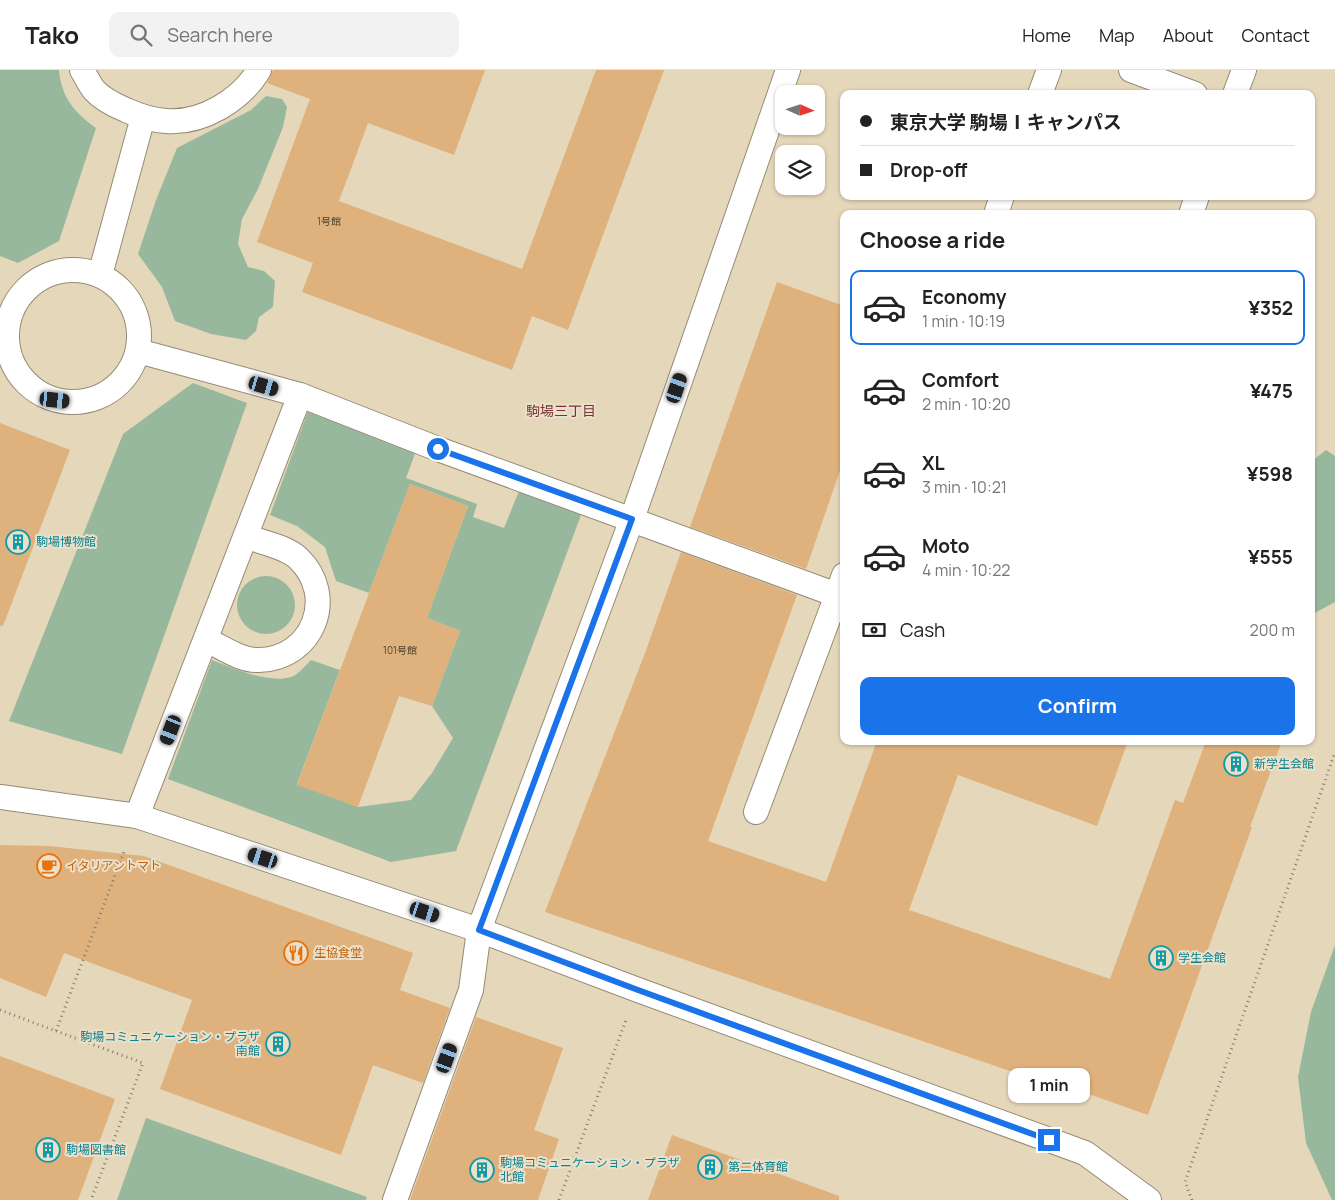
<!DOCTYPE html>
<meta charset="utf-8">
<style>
body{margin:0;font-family:Manrope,"Noto Sans JP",sans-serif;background:#f2f2f2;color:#222;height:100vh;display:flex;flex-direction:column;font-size:19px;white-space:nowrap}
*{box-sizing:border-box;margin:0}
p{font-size:16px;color:#767676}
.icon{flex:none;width:28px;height:28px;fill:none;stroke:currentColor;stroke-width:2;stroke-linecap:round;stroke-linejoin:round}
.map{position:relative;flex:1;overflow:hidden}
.panel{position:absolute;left:840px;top:140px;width:475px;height:535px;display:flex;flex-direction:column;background:#fff;border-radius:10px;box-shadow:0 1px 4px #0004}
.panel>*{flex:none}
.banner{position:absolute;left:840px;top:20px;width:475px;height:110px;border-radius:10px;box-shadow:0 1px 4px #0004;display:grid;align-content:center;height:110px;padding:0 20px;background:#fff}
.needle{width:32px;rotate:93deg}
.fabs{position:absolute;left:775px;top:15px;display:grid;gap:10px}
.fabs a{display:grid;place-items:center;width:50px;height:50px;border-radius:10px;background:#fff;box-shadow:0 1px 4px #0004;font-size:25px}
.end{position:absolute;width:22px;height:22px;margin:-11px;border:6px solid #1a73e8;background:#fff;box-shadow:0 0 0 2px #fff}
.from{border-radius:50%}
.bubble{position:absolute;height:35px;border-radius:10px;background:#fff;box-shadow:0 1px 4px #0004;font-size:16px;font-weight:700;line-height:35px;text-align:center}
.car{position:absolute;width:15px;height:30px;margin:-15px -8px;border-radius:6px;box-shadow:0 0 4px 1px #0007;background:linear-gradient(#222 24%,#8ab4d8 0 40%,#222 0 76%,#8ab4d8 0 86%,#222 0)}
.banner b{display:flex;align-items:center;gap:18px;height:48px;font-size:19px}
.banner b+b{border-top:1px solid #e0e0e0}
.banner i{width:12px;height:12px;background:#222}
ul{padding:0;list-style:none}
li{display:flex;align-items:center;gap:15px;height:75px;margin:0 10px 8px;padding:0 10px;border:2px solid transparent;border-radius:10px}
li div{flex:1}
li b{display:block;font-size:19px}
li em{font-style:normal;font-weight:700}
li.selected{border-color:#1a73e8}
li>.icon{width:45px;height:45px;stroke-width:1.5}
h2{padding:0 20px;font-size:22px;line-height:60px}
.pay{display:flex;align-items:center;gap:12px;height:55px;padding:0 20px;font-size:19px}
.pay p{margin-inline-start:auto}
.action{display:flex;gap:10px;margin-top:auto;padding:10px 20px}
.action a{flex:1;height:58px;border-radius:10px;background:#1a73e8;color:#fff;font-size:20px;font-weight:700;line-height:58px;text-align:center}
header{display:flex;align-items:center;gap:30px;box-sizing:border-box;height:70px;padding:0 25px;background:#fff;border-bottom:1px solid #e0e0e0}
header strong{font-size:24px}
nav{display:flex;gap:28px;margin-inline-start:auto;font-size:18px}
.search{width:350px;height:45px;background:#f2f2f2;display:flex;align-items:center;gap:12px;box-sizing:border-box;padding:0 18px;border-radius:10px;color:#767676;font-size:19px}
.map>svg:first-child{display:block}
.built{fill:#e5d7b9;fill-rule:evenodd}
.green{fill:#97b89c}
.building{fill:#dfb17c}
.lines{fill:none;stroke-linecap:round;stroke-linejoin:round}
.service-casing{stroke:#958b76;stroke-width:26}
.path{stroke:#847c6d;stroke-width:3;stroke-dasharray:1 4;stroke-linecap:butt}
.service{stroke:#fff;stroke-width:24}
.route{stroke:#1a73e8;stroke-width:6}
.labels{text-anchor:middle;stroke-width:4;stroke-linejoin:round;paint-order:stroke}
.number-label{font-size:10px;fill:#50422f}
.culture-label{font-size:12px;fill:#0d838f;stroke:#ebe0c9;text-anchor:start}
.food-label{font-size:12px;fill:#c56008;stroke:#ebe0c9;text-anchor:start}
.neighbourhood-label{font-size:14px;fill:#7a3336;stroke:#ebe0c9}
</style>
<header>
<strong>Tako</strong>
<div class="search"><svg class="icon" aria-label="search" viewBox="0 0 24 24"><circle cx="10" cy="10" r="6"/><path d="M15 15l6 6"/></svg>Search here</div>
<nav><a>Home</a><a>Map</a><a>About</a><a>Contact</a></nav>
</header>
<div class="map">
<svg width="1335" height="1130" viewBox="0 0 1335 1130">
<rect width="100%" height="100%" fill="#ebe0c9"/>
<path class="built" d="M0,0H1335V1130H0ZM784,24H816V56H784ZM844,24H1311V126H844ZM784,84H816V116H784ZM844,144H1311V671H844Z"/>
<g class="green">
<path d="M0,0H59C61,27 75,43 96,58L59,171L18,193L0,186Z"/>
<path d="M266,26L282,29L287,37L283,57L258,119L242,149L238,174L248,197L264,201L275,211L273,237L259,247L256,261L246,270L211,264L175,251L162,217L138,184L156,130L177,78L251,40Z"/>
<path d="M193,313L247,333L122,684L9,651L123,364Z"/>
<path d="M308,341L416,381L406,408L477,434L473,447L504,458L519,421L581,445L456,781L391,792L168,709L212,590C232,598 268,614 291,607C298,605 306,595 311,590L340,600L297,714L358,737L411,730L432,703L453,668L432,636L460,561L427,548L468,436L410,414L369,523L336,511L325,477L297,456L270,445Z"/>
<path d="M1326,380L1335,386V532L1311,545V392Z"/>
<circle cx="266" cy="535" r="29"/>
<path d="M1335,875V1130H1332L1306,1073L1298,1007L1311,942Z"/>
<path d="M146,1048L367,1127L366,1130H117Z"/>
</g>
<g class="building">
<path d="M273,0H485L454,85L368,53L339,131L522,199L596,0H664L568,260L532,246L512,300L302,222L313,193L257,172L310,29L267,13Z"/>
<path d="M777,212L844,236V389L806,499L690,457Z"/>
<path d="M0,353L70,380L3,556H0Z"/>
<path d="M410,414L468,436L427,548L460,561L432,636L399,626L358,737L297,715Z"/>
<path d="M681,482L797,525L708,771L826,812L877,671H1128L1097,756L958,705L909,840L1110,909L1175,730L1183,733L1206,671H1282L1250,757H1252L1148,1045L1024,1001L1022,1005L545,842L645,583Z"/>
<path d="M0,775L49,776L144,786L413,883L400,920L450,938L423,1013L373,995L341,1085L160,1019L192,930L64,883L46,927L0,908Z"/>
<path d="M476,947L563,978L534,1060L559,1069L538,1130H410Z"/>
<path d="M0,986L115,1029L78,1130H0Z"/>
<path d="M672,1065L839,1126V1130H648Z"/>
</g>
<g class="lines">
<g class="service-casing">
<g id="service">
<path d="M82,0C86,6 89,14 94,20C102,29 114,35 126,40C139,46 152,50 166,51C202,54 241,30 259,0"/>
<path d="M1131,0L1195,24"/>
<path d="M1040,24L1049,0"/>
<path d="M1235,24L1244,0"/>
<path d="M996,144L1002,126"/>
<path d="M1191,144L1197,126"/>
<circle cx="73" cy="266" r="66"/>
<path d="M100,205L143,47"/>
<path d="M138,281L300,325L438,379L837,525L756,742"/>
<path d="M300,325L137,746L479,860L638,920L1085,1083L1149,1130"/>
<path d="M837,525L844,505"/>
<path d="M206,570C223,577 240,591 259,590C313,589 338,526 298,488C285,476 262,473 246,466"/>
<path d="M0,727L137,746"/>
<path d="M395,1130L471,920L479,860L632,449L788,0"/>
</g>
</g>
<g class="path">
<path d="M0,940L56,961L125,779"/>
<path d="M56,961L143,993L91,1130"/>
<path d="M559,1130L626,950"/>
<path d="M1192,1130L1185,1112L1335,682"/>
</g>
<use href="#service" class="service"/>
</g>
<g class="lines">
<path class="route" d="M438,379L632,449L479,860L638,920L1049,1070"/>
</g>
<defs>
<g id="building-ring" transform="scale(1.25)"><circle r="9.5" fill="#ebe0c9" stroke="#0f9aa8" stroke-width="1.5"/><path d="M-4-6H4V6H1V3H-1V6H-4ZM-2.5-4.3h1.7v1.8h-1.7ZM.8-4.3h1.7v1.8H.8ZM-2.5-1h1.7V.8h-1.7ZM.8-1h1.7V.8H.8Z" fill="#0f9aa8"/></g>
<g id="cafe-ring" transform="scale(1.25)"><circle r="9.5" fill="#ebe0c9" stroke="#e8710a" stroke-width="1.5"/><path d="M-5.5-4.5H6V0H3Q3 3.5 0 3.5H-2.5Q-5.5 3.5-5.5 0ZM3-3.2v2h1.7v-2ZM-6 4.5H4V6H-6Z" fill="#e8710a"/></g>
<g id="restaurant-ring" transform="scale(1.25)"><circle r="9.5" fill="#ebe0c9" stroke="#e8710a" stroke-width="1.5"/><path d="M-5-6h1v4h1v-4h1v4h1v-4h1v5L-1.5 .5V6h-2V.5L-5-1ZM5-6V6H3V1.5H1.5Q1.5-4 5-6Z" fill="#e8710a"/></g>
</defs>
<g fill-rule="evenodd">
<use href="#building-ring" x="18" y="472"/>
<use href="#building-ring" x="1236" y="694"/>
<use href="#cafe-ring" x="49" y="796"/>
<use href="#restaurant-ring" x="296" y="883"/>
<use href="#building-ring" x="1161" y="888"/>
<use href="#building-ring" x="278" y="974"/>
<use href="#building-ring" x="48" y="1080"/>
<use href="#building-ring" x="710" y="1097"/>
<use href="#building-ring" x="482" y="1100"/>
</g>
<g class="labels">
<g class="number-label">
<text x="329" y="155">1号館</text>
<text x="400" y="584">101号館</text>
</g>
<g class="culture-label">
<text x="36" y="476">駒場博物館</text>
<text x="1254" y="698">新学生会館</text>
<text x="1178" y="892">学生会館</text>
<text x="260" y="971" text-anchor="end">駒場コミュニケーション・プラザ<tspan x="260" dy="14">南館</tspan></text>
<text x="66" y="1084">駒場図書館</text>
<text x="500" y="1097">駒場コミュニケーション・プラザ<tspan x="500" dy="14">北館</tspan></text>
<text x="728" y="1101">第二体育館</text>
</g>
<g class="food-label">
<text x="66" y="800">イタリアントマト</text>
<text x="314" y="887">生協食堂</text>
</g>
<g class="neighbourhood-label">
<text x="561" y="346">駒場三丁目</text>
</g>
</g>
</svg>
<div class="fabs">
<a><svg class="needle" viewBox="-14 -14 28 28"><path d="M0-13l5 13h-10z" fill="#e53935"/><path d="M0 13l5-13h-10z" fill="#767676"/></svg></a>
<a><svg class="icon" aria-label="layers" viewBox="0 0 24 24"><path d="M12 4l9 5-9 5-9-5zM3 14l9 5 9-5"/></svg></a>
</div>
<i class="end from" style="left:438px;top:379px"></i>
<i class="end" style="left:1049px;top:1070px"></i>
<div class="bubble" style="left:1008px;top:998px;width:82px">1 min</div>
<i class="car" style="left:264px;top:316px;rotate:106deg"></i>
<i class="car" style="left:677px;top:318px;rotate:19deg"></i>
<i class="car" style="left:55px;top:330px;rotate:96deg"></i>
<i class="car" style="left:171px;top:660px;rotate:201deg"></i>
<i class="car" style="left:263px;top:788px;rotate:288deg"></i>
<i class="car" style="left:425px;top:842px;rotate:108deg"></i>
<i class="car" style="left:447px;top:988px;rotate:20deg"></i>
<div class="banner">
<b><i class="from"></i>東京大学 駒場Ⅰキャンパス</b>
<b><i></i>Drop-off</b>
</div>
<section class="panel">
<h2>Choose a ride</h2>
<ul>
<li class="selected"><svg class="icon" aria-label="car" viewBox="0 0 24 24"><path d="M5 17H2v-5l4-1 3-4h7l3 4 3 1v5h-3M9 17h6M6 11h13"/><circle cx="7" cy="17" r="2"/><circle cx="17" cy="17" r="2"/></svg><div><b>Economy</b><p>1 min · 10:19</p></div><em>¥352</em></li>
<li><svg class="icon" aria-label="car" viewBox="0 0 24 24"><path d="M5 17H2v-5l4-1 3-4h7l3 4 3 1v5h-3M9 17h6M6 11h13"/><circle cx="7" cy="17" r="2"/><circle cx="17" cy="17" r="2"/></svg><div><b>Comfort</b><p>2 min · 10:20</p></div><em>¥475</em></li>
<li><svg class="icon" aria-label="car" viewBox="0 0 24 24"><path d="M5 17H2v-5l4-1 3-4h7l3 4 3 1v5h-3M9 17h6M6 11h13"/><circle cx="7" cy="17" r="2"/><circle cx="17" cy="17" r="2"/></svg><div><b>XL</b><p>3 min · 10:21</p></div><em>¥598</em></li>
<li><svg class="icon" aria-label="car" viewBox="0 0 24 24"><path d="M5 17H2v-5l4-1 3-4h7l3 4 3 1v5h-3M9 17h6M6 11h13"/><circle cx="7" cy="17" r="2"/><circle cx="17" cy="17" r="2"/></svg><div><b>Moto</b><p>4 min · 10:22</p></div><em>¥555</em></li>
</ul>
<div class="pay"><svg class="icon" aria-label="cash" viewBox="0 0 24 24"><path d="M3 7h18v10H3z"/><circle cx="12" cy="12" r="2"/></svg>Cash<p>200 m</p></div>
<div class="action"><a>Confirm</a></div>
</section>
</div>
